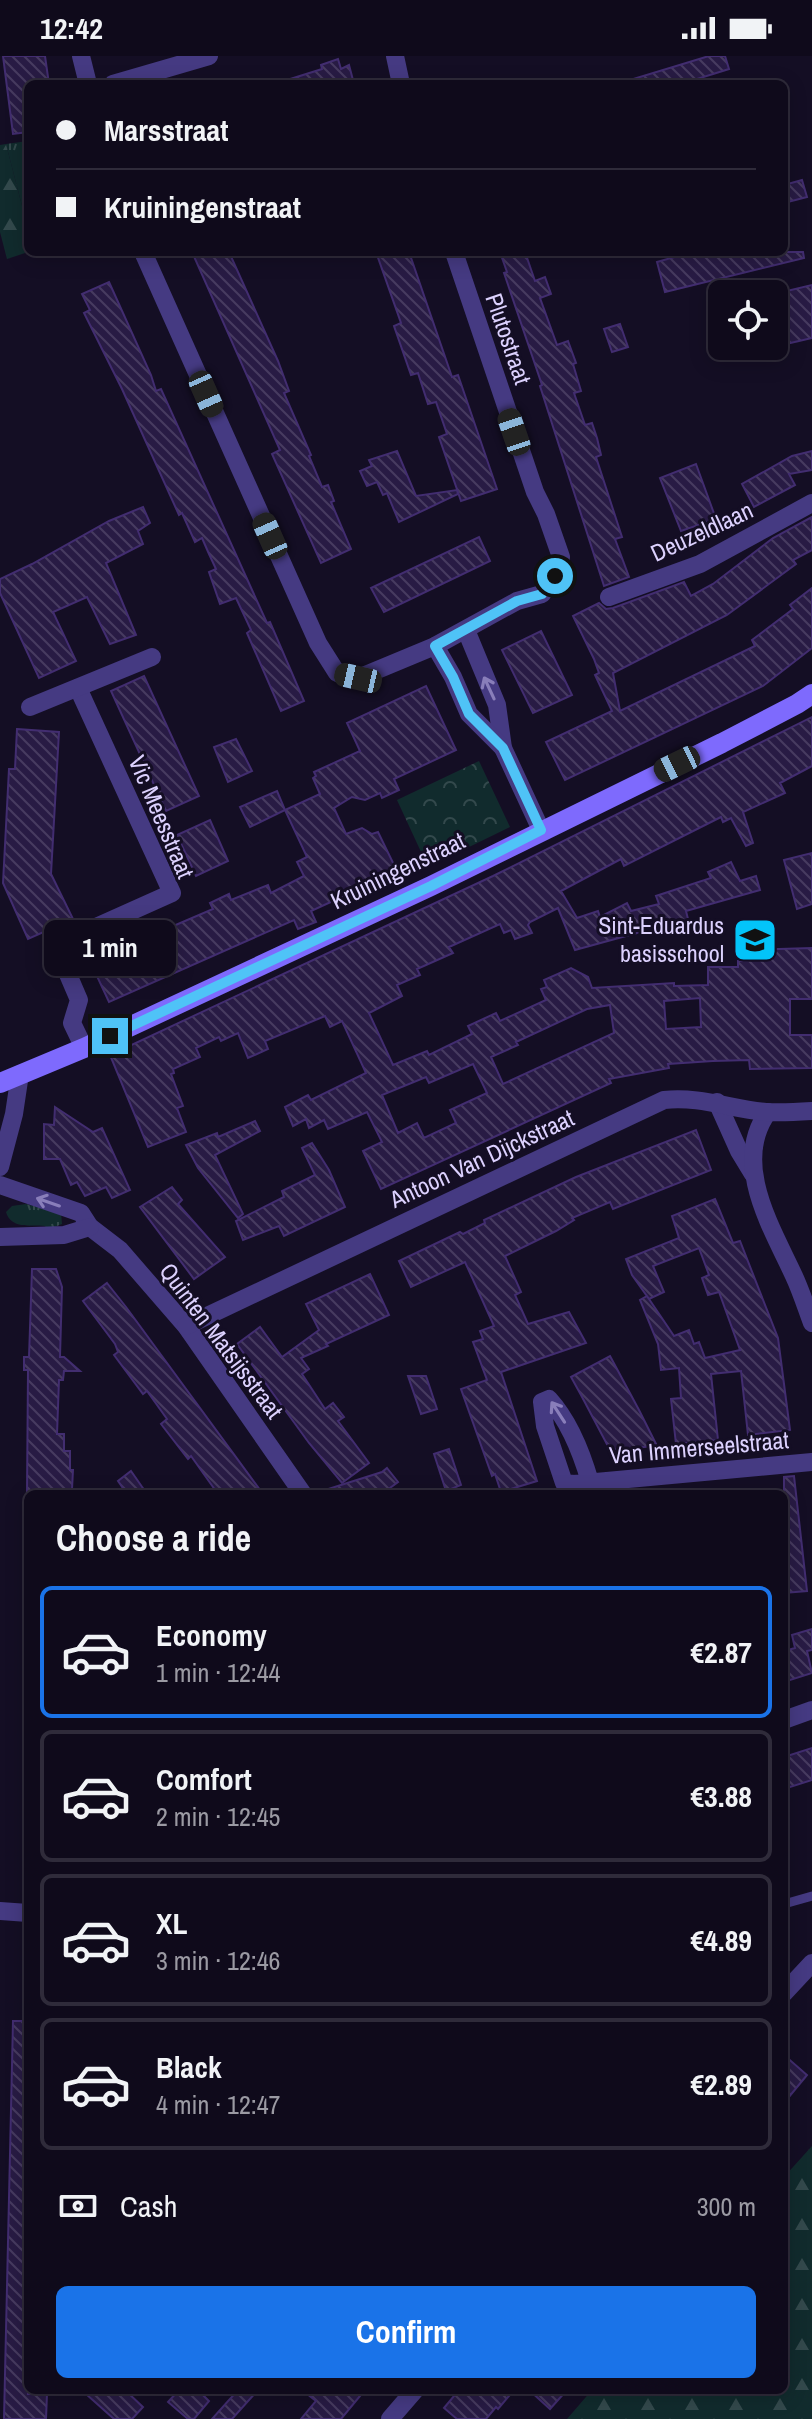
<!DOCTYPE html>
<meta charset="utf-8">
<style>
body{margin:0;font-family:"Archivo Narrow",sans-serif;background:#1d1828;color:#f1f3f6;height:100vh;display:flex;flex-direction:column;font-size:30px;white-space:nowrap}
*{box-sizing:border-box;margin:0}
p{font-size:26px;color:#9b9aa3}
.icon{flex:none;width:44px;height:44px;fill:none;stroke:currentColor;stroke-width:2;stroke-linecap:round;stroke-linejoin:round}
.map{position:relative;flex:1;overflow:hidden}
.sheet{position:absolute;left:24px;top:1434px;width:764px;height:904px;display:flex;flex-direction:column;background:#0f0a1b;border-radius:12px;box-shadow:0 4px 20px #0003,0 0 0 2px #2f2b3a}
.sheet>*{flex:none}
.top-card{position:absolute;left:24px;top:24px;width:764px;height:176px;border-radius:12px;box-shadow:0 4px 20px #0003,0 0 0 2px #2f2b3a;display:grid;align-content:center;height:176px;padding:0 32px;background:#0f0a1b}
.buttons{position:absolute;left:708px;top:224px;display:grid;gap:16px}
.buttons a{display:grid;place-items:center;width:80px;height:80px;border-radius:12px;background:#0f0a1b;box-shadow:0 4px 20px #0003,0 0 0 2px #2f2b3a;font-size:40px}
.end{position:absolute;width:36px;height:36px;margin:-18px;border:10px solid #4fc3f7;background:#111;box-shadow:0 0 0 4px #111}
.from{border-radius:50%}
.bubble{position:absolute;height:56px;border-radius:12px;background:#0f0a1b;box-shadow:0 4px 20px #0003,0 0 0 2px #2f2b3a;font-size:26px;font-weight:700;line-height:56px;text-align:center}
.car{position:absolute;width:24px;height:48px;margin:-24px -12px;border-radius:10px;box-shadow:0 0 6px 2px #0007;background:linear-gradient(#222 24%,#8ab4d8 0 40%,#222 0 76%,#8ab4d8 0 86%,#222 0)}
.top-card b{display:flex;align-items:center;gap:28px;height:76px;font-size:30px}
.top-card b+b{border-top:2px solid #2f2b3a}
.top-card i{width:20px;height:20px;background:#f1f3f6}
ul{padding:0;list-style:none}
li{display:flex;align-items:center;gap:24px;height:132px;margin:0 16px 12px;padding:0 16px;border:4px solid #2f2b3a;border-radius:12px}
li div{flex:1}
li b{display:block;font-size:30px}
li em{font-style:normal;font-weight:700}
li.selected{border-color:#1a73e8}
li>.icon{width:72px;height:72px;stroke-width:1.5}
h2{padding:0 32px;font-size:36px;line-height:96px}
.pay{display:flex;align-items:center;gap:20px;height:88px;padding:0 32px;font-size:30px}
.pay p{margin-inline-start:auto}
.button{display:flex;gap:16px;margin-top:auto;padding:16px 32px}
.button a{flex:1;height:92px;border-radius:12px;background:#1a73e8;color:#fff;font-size:32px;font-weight:700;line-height:92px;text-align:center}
.status{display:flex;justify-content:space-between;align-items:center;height:56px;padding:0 40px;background:#0f0a1b;direction:ltr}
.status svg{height:22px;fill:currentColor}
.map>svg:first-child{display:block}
.grass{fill:url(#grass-tufts)}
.forest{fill:url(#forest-firs)}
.park{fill:url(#park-crowns)}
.building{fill:url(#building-back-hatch);stroke:#422d70;stroke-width:2;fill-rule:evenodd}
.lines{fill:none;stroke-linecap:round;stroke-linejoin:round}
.lane{stroke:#453a82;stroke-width:9}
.street{stroke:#453a82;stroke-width:18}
.secondary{stroke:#7e6afd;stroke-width:20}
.oneway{stroke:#897eba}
.route{stroke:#4fc3f7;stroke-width:10}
.labels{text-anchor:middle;stroke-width:6;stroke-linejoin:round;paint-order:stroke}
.street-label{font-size:24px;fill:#dcd1fe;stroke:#140e24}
.poi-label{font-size:24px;fill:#dcd1fe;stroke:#140e24;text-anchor:end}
</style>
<div class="status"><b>12:42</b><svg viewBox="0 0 49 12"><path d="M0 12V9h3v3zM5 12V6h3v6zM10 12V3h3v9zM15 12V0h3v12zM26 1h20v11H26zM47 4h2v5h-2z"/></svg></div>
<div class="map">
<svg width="812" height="2363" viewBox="0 0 812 2363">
<defs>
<pattern id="grass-tufts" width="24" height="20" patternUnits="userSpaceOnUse" patternTransform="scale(2)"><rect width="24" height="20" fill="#112b2d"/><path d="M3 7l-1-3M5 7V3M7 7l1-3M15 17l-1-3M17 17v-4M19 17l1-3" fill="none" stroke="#33494c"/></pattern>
<pattern id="forest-firs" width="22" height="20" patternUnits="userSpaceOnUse" patternTransform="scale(2)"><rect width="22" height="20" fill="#112b2d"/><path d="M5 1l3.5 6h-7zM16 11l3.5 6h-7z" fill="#33494c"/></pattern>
<pattern id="park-crowns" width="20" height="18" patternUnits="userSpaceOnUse" patternTransform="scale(2)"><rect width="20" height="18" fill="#112b2d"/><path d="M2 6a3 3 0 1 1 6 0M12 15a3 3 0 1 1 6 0" fill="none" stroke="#33494c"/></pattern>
<pattern id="building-back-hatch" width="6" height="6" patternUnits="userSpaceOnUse" patternTransform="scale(2)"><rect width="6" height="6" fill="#281b44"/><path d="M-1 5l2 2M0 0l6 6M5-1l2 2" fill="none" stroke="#473b60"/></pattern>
</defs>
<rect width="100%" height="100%" fill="#140e24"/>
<g class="grass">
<path d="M28,85V173L6,88Z"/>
<path d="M26,1148L61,1157L62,1168L47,1174L45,1170C30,1169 11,1173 6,1156L12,1150Z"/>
</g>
<g class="forest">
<path d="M6,88L28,173V196L7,203L0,176V89Z"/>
<path d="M812,2090V2363H567L592,2334H784V2121Z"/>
</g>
<path class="park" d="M479,705L510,771L428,811L397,744Z"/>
<g class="building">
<path d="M3,0H45L49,28H28V76L13,78Z"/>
<path d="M709,0H725L729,13L681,28H630V24Z"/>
<path d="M338,3L341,13L349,9L354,28H285L284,25L322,13L321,9Z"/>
<path d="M802,124L807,141L784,147V129Z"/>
<path d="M192,196H229L278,305L289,335L284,337L311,399L309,400L322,431L328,429L334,445L331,446L351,493L321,507L272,398L280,394Z"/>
<path d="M376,196H409L452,321L458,319L497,433L461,445L439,381L447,378L436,346L428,348L418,317L411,319L394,270L401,267Z"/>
<path d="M500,196H525L535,225L545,221L551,238L540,242L557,289L568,285L576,307L573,308L581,335L574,337L585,369L592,367L597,382L601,399L596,401L622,481L615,483L629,521L604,530L540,330L542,329L504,217L507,216Z"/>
<path d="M692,196H803L804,202L665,236L657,206Z"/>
<path d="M109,226L151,319L156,335L161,333L267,567L270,566L304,645L281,655L247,577L251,574L236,542L220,548L209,516L216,513L209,498L202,482L195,486L182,457L179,459L122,333L84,257L90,254L82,238Z"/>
<path d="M812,229V282L786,288L779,257L774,258V238Z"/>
<path d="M620,268L628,291L612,296L604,273Z"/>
<path d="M397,395L416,440L457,434L458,438L399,466L387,437L383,439L377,426L367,430L360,415L372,410L369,404Z"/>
<path d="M812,395V414L789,418L795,429L754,451L742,428L792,400Z"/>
<path d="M696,408L716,463L681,475L660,422Z"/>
<path d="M143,451L150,467L138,475L143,488L106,507L136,579L110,588L87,541L53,556L76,605L39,622L0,537V523L32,508L109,465Z"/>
<path d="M812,461V494L793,504L796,508L727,559L613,617L620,655L755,590L752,584L793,553L790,549L812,532V592L763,630L565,724L546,686L612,655L595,619L599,617L594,603L573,560L599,547L606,553L613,552L684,526L691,540L713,528L773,482Z"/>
<path d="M479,481L490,505L384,556L371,532Z"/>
<path d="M541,575L572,639L533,657L502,594Z"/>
<path d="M144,620L199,740L166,755L111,635Z"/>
<path d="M426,630L456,694L394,723L399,734L382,742L380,737L365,744L352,741L334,752L346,778L362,772L372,778L378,776L397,815L369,828L370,831L357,834L311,855L316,866L298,873L294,864L109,946L89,903L170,865L171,871L213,853L210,847L229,838L231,844L268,829L271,837L304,820L297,806L307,801L285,754L320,738L313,722L316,720L314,716L360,695L347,667Z"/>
<path d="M812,661V710L780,727L785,737L743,756L753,787L746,790L731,762L723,766L721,761L624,810L621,803L561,835L577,862L598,855L600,861L627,847L631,855L659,848L656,840L711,822L708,816L731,806L740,825L756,820L760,834L686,855L688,863L575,894L558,852L530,866L528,869L532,877L515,883L511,874L504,877L500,868L449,891L453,897L417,913L420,919L397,929L402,940L369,957L393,1009L427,995L429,999L472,978L468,970L496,957L500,965L546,944L541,933L547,931L544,924L571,912L588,921L592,932L674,927V930L708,929V911H738V905H747V894L812,892V943H790V979H812V1012L750,1013L749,1004L713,1005L668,1008L669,1012L609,1023L611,1027L381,1133L363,1095L382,1086L367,1056L328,1073L324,1064L309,1072L306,1063L293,1070L285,1051L308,1039L311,1044L366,1017L342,965L330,971L325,960L265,985L268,993L248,1002L238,977L221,985L219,981L196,992L200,1001L173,1013L174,1017L171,1018L183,1050L177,1052L186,1076L148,1091L110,999L493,820ZM700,942L701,971L666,973L664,945ZM610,949L614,977L503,1028L491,1001L518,989L516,986L587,953ZM473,1008L487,1037L450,1054L456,1067L424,1082L417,1067L398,1077L382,1039L426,1021L429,1027Z"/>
<path d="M17,673L59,676L51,818L73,863L28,883L3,827L9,713H15Z"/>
<path d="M236,683L252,715L228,726L214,691Z"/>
<path d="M277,735L285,754L250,771L240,751Z"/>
<path d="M210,764L228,805L196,820L177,779Z"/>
<path d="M812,797V848L797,853L784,804Z"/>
<path d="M55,1051L93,1076L102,1072L130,1134L112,1142L106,1131L85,1140L77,1126L71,1129L60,1103H44V1068L54,1069Z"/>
<path d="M255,1065L260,1075L215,1099L243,1158L238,1162L198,1112L186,1089L217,1077L218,1081Z"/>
<path d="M696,1074L711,1114L613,1153L610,1146L572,1162L574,1164L556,1175L505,1200L521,1236L515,1239L528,1268L569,1256L586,1287L501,1316L537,1425L501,1436L495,1418L492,1420L461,1333L487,1324L473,1286L483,1283L480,1275L494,1270L465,1206L411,1231L399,1205L460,1176L463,1178L485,1167L484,1164L576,1121Z"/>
<path d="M312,1087L329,1114L345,1151L284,1180L279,1170L243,1184L236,1165L284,1141L282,1135L315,1119L302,1092Z"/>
<path d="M172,1131L182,1144L178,1148L225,1201L194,1223L140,1151Z"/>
<path d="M715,1143L733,1187L740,1185L778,1282L790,1374L748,1379L741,1315L711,1318L718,1384L676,1388L671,1343L681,1342L679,1312L661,1314L658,1288L640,1244L647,1240L674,1280L689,1274L694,1288L699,1286L705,1302L740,1294L719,1236L708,1239L702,1222L709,1219L699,1192L653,1210L664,1236L649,1243L632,1219L626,1203L679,1182L672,1160Z"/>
<path d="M32,1213H56L62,1231L60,1301H64L80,1315H64L63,1324H59L57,1378H64V1395H70V1414H73L72,1433H65L64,1438H27L28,1314H24V1301H29Z"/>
<path d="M370,1218L389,1259L326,1288L328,1290L301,1302L309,1313L302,1318L325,1353L333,1347L344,1361L338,1365L369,1407L342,1427L309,1387L237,1288L260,1271L282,1301L319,1274L306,1248Z"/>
<path d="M107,1227L126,1251L263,1438H218L191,1400L188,1403L161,1368L167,1363L147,1335L143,1338L114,1299L118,1296L115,1288L83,1245Z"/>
<path d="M610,1300L639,1354L657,1390L610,1394L581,1339L571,1321Z"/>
<path d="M408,1320H426L437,1353L421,1358Z"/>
<path d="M449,1393L461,1429L446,1435L434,1398Z"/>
<path d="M387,1412L398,1426L390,1432L395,1438H322V1435L382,1416Z"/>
<path d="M131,1415L147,1438H127L118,1425Z"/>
<path d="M794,1420L807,1535L784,1537V1421Z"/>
<path d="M812,1573V1594L807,1595L812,1617L784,1626V1595L795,1592L792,1579Z"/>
<path d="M812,1692V1724L784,1733V1701Z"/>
<path d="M13,1965H28V2338H47L46,2363H4Z"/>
<path d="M784,1999L807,2019L784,2047Z"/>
<path d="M94,2334H125L143,2351L132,2363H114L86,2338H99Z"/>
<path d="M179,2334H198L209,2345L194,2363H188L168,2346Z"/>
<path d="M238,2334H258L232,2363H212Z"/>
<path d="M302,2334H365L341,2363H301L316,2345Z"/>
<path d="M459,2334H514L498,2353L496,2351L486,2363H457L444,2352Z"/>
<path d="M529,2334H567L550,2353Z"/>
</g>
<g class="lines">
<path class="lane" d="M784,1848L812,1840"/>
<g class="street">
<path d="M81,0L88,28"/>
<path d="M395,0L401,28"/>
<path d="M113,28L209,0"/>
<path d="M143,196L318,587L337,617L358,622L435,590L517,545L542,538L555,520L561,501L546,458L535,436L454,196"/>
<path d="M609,541L700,508L812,447"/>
<path d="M466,574L497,649L503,692L541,774"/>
<path d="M435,590L453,621L469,658L503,692"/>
<path d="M78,632L172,837L76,880L66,897L67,916L79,944L72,967L84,992"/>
<path d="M30,651L152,601"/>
<path d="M717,1046L739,1095L753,1118"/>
<path d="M768,1056C731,1107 772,1172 794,1220C801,1235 806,1251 812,1267"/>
<path d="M0,1111L14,1058L20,1018"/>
<path d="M0,1129L81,1157L90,1171L120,1194L186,1270L303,1438"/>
<path d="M0,1181L64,1179L90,1171"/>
<path d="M186,1270L664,1044C700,1040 731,1053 766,1056C781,1057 797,1056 812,1055"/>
<path d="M590,1426C582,1398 569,1365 549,1343L542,1346L545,1370L564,1427L574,1428L812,1406"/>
<path d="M784,1664L812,1654"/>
<path d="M0,1855L28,1857"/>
<path d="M784,1937L812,1907"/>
<path d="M390,2363L415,2334"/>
</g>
<path class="secondary" d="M0,1027L84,992L431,830L722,687L797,648L812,638"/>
</g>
<defs><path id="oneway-shaft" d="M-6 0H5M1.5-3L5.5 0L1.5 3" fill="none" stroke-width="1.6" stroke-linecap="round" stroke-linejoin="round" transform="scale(2)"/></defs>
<g class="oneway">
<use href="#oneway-shaft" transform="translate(489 632) rotate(-115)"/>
<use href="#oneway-shaft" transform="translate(48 1146) rotate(-161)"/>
<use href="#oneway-shaft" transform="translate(558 1356) rotate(-123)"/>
</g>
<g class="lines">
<path class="route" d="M110,980L431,830L541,774L503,692L469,658L453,621L435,590L517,545L542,538L555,520"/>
</g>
<defs>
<g id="school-square" transform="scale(2.3)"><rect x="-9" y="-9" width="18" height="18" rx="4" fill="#03c4f9" stroke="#140e24"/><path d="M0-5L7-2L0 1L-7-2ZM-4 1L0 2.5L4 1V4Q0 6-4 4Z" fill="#111"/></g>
</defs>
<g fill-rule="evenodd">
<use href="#school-square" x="755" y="884"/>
</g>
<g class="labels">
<g class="street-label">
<text transform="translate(508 283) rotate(71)" y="8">Plutostraat</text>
<text transform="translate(702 476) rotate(-25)" y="8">Deuzeldlaan</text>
<text transform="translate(161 761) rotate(67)" y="8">Vic Meesstraat</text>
<text transform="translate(398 815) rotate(-26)" y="8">Kruiningenstraat</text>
<text transform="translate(482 1103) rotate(-25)" y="8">Antoon Van Dijckstraat</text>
<text transform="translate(221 1285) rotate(53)" y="8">Quinten Matsijsstraat</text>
<text transform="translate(699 1392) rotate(-5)" y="8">Van Immerseelstraat</text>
</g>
<g class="poi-label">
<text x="724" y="878">Sint-Eduardus<tspan x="724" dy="28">basisschool</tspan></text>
</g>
</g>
</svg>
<div class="buttons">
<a><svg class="icon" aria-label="locate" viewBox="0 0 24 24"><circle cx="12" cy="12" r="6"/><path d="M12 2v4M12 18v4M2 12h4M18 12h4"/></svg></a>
</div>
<i class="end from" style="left:555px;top:520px"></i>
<i class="end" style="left:110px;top:980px"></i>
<div class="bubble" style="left:44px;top:864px;width:132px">1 min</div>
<i class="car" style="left:206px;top:338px;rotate:156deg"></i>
<i class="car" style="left:514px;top:376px;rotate:341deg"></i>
<i class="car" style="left:270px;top:480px;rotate:336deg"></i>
<i class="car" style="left:358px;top:622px;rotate:283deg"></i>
<i class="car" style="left:677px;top:708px;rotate:244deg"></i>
<div class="top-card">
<b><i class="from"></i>Marsstraat</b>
<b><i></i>Kruiningenstraat</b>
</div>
<section class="sheet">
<h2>Choose a ride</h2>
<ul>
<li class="selected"><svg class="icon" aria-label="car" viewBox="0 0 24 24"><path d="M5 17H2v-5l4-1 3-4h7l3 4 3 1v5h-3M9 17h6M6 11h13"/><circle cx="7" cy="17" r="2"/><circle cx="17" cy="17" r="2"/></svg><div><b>Economy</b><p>1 min · 12:44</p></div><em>€2.87</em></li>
<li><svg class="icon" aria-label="car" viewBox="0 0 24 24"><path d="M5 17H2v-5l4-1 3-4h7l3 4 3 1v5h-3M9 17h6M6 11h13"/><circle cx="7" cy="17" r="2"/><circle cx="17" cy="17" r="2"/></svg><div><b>Comfort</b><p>2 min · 12:45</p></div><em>€3.88</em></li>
<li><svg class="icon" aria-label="car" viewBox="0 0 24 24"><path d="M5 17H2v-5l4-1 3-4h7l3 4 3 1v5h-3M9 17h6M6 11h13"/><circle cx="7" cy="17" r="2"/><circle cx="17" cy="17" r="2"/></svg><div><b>XL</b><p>3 min · 12:46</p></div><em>€4.89</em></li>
<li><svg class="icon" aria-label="car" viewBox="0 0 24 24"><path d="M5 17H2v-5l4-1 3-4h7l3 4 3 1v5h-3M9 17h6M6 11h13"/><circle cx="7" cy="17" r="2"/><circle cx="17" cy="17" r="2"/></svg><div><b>Black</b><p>4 min · 12:47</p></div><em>€2.89</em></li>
</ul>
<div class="pay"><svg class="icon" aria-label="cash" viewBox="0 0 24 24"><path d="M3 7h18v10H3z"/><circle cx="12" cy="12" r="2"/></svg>Cash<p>300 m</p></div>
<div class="button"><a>Confirm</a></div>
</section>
</div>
